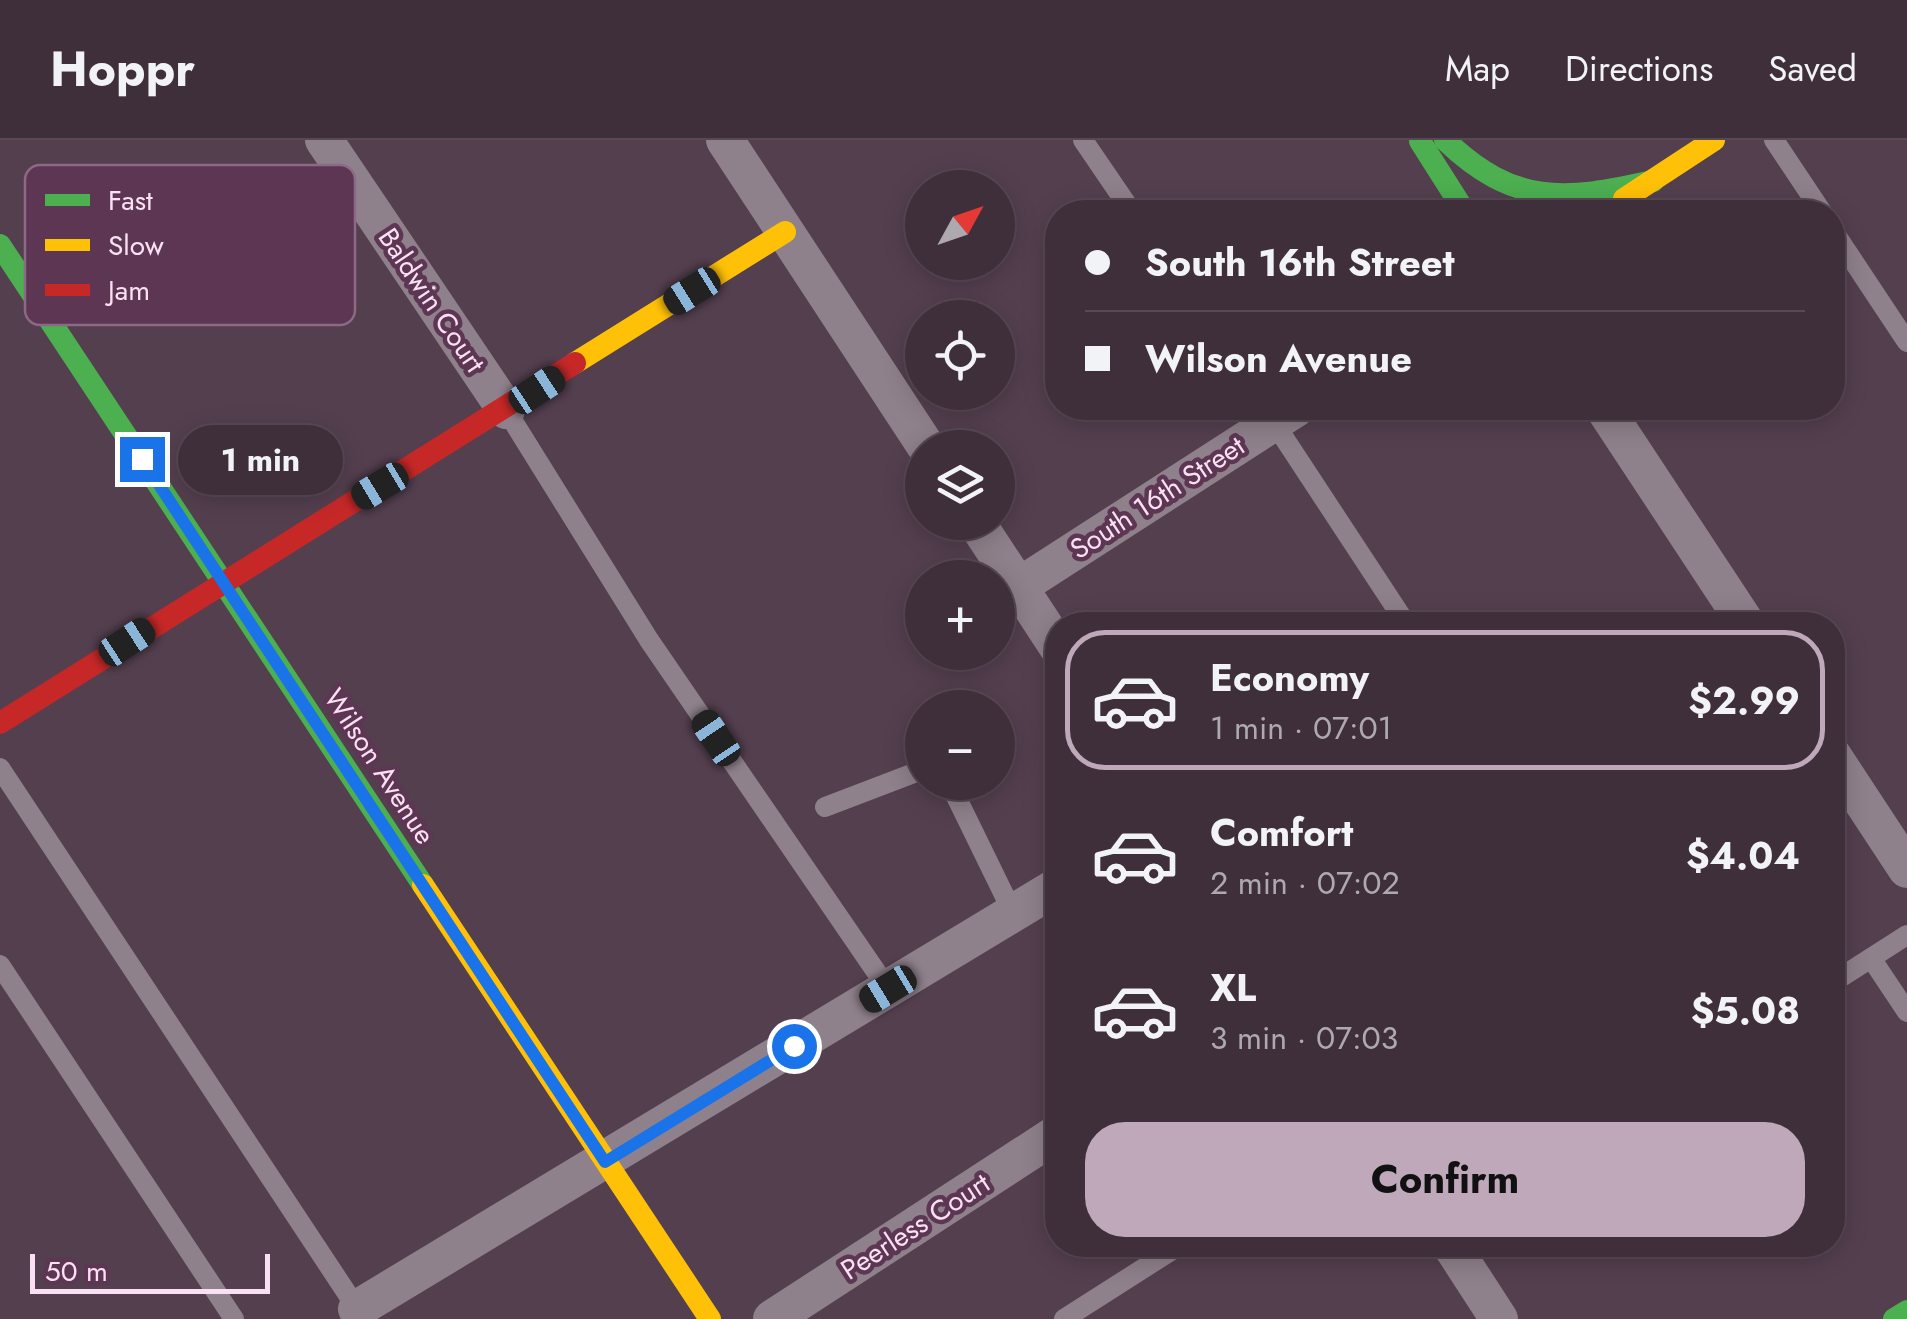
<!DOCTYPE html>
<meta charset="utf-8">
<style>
body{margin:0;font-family:Jost,sans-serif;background:#463742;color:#f1f3f6;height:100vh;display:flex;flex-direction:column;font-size:38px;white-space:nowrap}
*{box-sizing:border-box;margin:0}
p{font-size:32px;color:#ada9af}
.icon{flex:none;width:55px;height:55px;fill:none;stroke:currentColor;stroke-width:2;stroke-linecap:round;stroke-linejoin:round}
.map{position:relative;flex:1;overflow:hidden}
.panel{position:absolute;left:1045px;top:472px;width:800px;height:645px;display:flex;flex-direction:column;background:#3f2f3b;border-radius:40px;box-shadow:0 5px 25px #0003,0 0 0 2px #584a55}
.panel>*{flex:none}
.banner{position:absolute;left:1045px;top:60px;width:800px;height:220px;border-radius:40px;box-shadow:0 5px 25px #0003,0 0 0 2px #584a55;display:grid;align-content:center;height:220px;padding:0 40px;background:#3f2f3b}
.needle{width:65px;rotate:50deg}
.fabs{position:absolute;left:905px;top:30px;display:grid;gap:20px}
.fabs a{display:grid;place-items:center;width:110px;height:110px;border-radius:50%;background:#3f2f3b;box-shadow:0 5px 25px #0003,0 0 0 2px #584a55;font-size:50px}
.scale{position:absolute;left:30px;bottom:25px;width:240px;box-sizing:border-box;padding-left:10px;border:5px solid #f9e1f3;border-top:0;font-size:28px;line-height:35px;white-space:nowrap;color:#f9e1f3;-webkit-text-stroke:8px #5d3654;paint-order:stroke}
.end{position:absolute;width:45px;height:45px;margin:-22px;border:12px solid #1a73e8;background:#fff;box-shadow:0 0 0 5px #fff}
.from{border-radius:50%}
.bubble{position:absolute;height:70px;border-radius:35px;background:#3f2f3b;box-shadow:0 5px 25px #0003,0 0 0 2px #584a55;font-size:32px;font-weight:700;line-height:70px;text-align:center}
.car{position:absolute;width:30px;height:60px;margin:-30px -15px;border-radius:12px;box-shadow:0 0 8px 2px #0007;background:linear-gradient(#222 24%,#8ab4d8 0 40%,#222 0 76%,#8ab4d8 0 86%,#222 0)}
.banner b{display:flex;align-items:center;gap:35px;height:95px;font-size:38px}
.banner b+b{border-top:2px solid #584a55}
.banner i{width:25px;height:25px;background:#f1f3f6}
ul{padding:18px 0 0;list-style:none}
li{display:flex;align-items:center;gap:30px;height:140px;margin:0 20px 15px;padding:0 20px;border:5px solid transparent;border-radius:40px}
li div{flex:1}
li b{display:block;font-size:38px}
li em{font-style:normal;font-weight:700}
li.active{border-color:#bfa8ba}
li>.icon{width:90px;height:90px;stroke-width:1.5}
.cta{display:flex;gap:20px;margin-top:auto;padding:20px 40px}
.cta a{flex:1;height:115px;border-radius:40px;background:#bfa8ba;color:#111;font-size:40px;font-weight:700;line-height:115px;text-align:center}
header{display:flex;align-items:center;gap:60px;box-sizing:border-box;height:140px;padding:0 50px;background:#3f2f3b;border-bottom:2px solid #584a55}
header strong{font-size:48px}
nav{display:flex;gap:55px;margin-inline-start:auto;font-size:35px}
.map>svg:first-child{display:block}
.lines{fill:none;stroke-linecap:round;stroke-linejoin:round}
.lane{stroke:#8f818b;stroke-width:20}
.street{stroke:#8f818b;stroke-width:38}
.fast{stroke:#4caf50;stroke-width:22}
.slow{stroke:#ffc107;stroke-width:22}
.jam{stroke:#c62828;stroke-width:22}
.route{stroke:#1a73e8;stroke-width:12}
.labels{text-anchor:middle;stroke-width:9;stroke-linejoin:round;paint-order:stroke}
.street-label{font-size:28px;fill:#f9e1f3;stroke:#5d3654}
.key{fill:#5d3654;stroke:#8c6984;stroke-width:2.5}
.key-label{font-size:28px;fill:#f9e1f3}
</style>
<header>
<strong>Hoppr</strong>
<nav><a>Map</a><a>Directions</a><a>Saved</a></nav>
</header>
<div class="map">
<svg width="1907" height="1179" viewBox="0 0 1907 1179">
<rect width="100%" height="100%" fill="#543f4f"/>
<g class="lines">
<g class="lane">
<path d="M1083,0L1132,72"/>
<path d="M1774,0L1822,72"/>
<path d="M1832,89L1907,202"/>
<path d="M506,270L649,500L888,849"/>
<path d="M1271,278L1407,485"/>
<path d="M0,628L360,1173"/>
<path d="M949,642L1013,773"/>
<path d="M825,667L922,630"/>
<path d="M1871,818L1907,872"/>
<path d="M0,825L234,1179"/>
<path d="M1832,843L1907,795"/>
<path d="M1064,1179L1180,1105"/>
</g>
<g class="street">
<path d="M324,0L506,270"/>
<path d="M725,0L927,308"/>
<path d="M1604,268L1747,485"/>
<path d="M976,382L1058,507"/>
<path d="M1018,447L1296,268"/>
<path d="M1832,615L1907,729"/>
<path d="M1451,1105L1499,1179"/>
<path d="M357,1169L1058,746"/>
<path d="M772,1179L1058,993"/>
</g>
<g class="fast">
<path d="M1445,0C1514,66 1564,61 1653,41"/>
<path d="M1420,1L1465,72"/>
<path d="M0,105L423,745"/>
<path d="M1894,1179L1907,1171"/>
</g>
<g class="slow">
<path d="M1624,59L1714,0"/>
<path d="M575,223L785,92"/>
<path d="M423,745L710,1179"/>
</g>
<path class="jam" d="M0,583L575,223"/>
</g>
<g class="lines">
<path class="route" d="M142,319L605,1022L794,906"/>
</g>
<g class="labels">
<g class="street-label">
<text transform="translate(432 160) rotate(56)" y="10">Baldwin Court</text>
<text transform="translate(1157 357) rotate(-33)" y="10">South 16th Street</text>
<text transform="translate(380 626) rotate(57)" y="10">Wilson Avenue</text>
<text transform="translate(915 1086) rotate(-33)" y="10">Peerless Court</text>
</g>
</g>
<rect x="25" y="25" width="330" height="160" rx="15" class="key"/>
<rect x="45" y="54" width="45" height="12" fill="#4caf50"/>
<rect x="45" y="99" width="45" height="12" fill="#ffc107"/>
<rect x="45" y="144" width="45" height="12" fill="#c62828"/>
<g class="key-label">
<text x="108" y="70">Fast</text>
<text x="108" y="115">Slow</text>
<text x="108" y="160">Jam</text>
</g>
</svg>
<div class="fabs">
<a><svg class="needle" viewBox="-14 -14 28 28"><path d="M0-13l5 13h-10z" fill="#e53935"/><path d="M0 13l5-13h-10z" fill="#ada9af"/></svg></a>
<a><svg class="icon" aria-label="locate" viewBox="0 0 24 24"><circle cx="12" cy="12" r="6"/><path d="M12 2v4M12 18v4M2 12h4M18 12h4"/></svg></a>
<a><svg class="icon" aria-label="layers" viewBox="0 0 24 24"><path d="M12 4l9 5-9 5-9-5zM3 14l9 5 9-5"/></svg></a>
<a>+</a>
<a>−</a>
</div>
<div class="scale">50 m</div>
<i class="end from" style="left:794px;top:906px"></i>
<i class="end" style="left:142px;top:319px"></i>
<div class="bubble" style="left:178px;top:285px;width:165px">1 min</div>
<i class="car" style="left:692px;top:151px;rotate:238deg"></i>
<i class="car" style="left:537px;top:250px;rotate:57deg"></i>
<i class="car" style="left:380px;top:346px;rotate:239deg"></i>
<i class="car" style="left:127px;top:502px;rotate:57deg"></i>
<i class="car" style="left:716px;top:598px;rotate:326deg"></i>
<i class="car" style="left:888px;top:849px;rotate:239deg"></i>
<div class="banner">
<b><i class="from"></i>South 16th Street</b>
<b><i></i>Wilson Avenue</b>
</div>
<section class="panel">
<ul>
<li class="active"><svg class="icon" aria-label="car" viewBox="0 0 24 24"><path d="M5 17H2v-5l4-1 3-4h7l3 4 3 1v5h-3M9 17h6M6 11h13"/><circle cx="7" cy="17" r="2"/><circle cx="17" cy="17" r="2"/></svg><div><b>Economy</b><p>1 min · 07:01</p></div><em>$2.99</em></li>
<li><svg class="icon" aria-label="car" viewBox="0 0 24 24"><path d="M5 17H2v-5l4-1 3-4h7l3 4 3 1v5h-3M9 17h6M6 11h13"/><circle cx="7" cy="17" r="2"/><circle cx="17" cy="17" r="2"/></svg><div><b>Comfort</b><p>2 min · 07:02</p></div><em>$4.04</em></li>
<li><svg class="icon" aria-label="car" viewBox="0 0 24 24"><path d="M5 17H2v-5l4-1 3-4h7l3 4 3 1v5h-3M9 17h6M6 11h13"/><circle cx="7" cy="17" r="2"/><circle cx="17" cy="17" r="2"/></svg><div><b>XL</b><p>3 min · 07:03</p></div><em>$5.08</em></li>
</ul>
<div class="cta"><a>Confirm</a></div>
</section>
</div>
